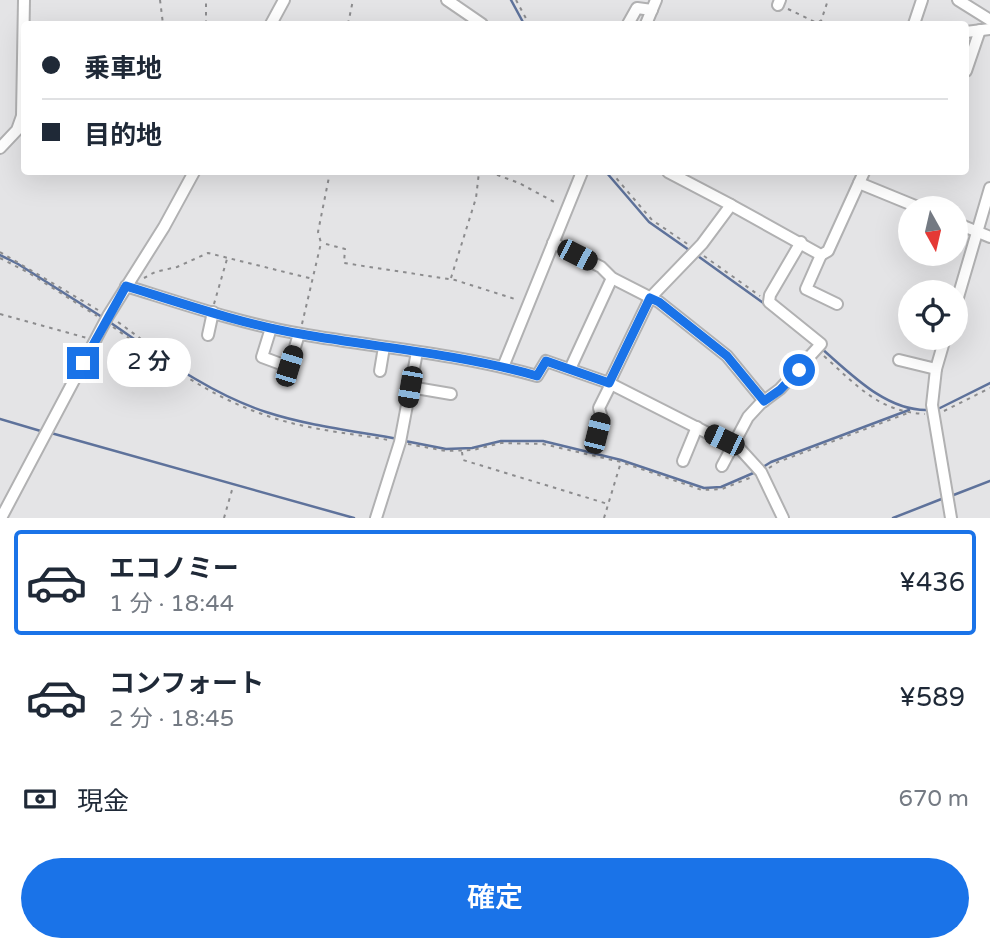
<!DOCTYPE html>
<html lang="ja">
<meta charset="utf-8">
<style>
body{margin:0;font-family:"Varela Round","Noto Sans JP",sans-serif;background:#f2f2f3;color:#1f2937;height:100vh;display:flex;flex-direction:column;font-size:26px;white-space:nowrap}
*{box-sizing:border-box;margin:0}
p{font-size:23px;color:#747a83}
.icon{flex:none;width:38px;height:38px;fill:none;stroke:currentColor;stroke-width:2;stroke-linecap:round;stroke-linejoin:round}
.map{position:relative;height:518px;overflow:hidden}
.details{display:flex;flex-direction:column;background:#fff;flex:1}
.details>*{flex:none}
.hud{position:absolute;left:21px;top:21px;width:948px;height:154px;border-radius:7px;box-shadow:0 7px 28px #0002;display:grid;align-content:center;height:154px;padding:0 21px;background:#fff}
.needle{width:46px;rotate:172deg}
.buttons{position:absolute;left:898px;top:196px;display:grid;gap:14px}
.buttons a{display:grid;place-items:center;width:70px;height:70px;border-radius:50%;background:#fff;box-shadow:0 7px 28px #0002;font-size:35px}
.end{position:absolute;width:32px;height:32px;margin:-16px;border:9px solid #1a73e8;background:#fff;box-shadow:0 0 0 4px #fff}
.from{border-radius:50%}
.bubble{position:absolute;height:49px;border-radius:24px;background:#fff;box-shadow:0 7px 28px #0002;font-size:23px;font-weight:600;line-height:49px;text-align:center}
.car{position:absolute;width:21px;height:42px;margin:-21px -10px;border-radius:9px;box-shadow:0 0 5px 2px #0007;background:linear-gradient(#222 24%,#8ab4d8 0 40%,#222 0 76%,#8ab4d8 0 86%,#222 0)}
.hud b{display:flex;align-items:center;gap:24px;height:66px;font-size:26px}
.hud b+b{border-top:2px solid #e0e1e3}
.hud i{width:18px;height:18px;background:#1f2937}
ul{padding:12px 0 0;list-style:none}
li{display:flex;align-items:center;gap:21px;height:105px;margin:0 14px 10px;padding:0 7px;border:4px solid transparent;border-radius:7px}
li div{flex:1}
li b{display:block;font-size:26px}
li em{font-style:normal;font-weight:600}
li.current{border-color:#1a73e8}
li>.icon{width:63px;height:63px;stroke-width:1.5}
.pay{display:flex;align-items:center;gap:18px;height:77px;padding:0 21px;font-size:26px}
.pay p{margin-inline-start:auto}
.action{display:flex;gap:14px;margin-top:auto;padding:14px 21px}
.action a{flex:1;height:80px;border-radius:42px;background:#1a73e8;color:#fff;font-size:28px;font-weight:600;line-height:80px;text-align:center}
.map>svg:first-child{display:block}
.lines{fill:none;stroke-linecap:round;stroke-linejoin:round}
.stream{stroke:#5e729b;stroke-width:2.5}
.minor-casing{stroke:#b1b1b2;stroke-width:14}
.path{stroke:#8c8c8e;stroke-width:2;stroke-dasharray:3.5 5;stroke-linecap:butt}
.minor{stroke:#fff;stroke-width:10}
.route{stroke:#1a73e8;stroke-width:9}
</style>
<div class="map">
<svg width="990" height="518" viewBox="0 0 990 518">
<rect width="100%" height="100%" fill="#e4e4e6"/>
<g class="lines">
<g class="stream">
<path d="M511,0L524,24"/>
<path d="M606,172L649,222L689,250"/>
<path d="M695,254L766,305"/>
<path d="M0,255L18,264L102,317"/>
<path d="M108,321C158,355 208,393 266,412C309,426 355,431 399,439"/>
<path d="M821,348C851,374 885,410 926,410"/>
<path d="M938,409L990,383"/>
<path d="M0,419L44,432"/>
<path d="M51,433L354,518"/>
<path d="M405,441L446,449L472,448L501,441H543L621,460L704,488L721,487L758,471"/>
<path d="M763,467L771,462L909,410"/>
<path d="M951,496L990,481"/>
<path d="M893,518L944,498"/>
</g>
<g class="minor-casing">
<g id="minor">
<path d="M447,0L482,24"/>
<path d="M958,0L990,20"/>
<path d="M778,5L780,0"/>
<path d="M271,24L284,0"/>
<path d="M628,24L637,8L652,10"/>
<path d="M646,24L656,0"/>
<path d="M914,24L922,0"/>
<path d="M966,32L990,29"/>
<path d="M966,71L980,30"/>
<path d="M0,148L17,130L22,116L24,0"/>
<path d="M668,172L731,205"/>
<path d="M859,183L920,208"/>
<path d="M956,223L990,237"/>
<path d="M553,243L601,267L612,278L659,302L727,356L764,401"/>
<path d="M821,255L806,289L837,304"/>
<path d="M126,286C184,304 242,324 301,334C380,348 460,354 537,376L546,361L609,383L741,450L761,472L783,518"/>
<path d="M956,304L990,188"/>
<path d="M271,328L262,357L289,367L299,334"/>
<path d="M208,335L213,312"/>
<path d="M945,338L936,369L932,405L951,518"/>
<path d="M899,360L936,369"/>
<path d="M503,367L582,172"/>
<path d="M570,369L612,278"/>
<path d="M380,371L384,347"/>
<path d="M609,383L650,298L702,244L731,205L821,255L828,251L864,172"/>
<path d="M410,387L451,394"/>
<path d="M598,433L602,418L599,408L611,384"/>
<path d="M683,461L697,427"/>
<path d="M722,466L748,417L760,404L780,389L821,344L769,302L770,295L801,242"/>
<path d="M1,518L108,316L164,227L194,172"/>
<path d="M376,518L400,442L417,352"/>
</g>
</g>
<g class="path">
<path d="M160,0L163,24"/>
<path d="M516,0L529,24"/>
<path d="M788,9L815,22L821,21L828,0"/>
<path d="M206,24V0"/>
<path d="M348,24L353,0"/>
<path d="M489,172L519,183L558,204"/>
<path d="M611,172L652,220L689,245"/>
<path d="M326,244L345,249L344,263L455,280L518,300"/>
<path d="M0,252L98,310"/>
<path d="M704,256L760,296"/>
<path d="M0,258L29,273L97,316"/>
<path d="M144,278L155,272L177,267L208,253L313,279"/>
<path d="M451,278L476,198L479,172"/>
<path d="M214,304L227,259"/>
<path d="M0,314L87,338"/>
<path d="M118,322L179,367"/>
<path d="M302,324L321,243L318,232L330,172"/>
<path d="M113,327C160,360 207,395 262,414C302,429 347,433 389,440"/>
<path d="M824,356C856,385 879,412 925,414"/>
<path d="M179,367L185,354L189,353"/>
<path d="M944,411L990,388"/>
<path d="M408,444L446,451L473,450L501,443L543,444L621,462L702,490L722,489L752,477"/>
<path d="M462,452L463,460L608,504"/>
<path d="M769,468L778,462L908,413"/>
<path d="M224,518L232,490"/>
<path d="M604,518L621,462"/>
</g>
<use href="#minor" class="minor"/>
</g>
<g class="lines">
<path class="route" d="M83,363L126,286C184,304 242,324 301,334C380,348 460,354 537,376L546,361L609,383L650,298L659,302L727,356L764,401L780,390L799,370"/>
</g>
</svg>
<div class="buttons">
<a><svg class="needle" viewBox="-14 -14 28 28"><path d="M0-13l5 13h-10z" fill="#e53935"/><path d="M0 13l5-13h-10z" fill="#747a83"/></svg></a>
<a><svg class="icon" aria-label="locate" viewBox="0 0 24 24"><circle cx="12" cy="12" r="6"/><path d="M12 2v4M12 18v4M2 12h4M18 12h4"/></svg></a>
</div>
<i class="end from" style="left:799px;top:370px"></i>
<i class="end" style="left:83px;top:363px"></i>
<div class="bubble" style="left:107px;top:338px;width:84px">2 分</div>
<i class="car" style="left:577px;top:255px;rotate:117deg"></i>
<i class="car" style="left:289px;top:366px;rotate:17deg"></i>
<i class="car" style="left:410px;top:387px;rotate:190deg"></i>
<i class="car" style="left:597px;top:433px;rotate:14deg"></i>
<i class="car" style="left:724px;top:440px;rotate:296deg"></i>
<div class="hud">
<b><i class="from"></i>乗車地</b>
<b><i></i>目的地</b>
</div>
</div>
<section class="details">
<ul>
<li class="current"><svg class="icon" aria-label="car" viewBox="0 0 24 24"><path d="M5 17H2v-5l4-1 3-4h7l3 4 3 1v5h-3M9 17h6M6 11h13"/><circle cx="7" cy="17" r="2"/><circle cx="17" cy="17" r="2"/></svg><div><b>エコノミー</b><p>1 分 · 18:44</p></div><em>¥436</em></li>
<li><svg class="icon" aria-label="car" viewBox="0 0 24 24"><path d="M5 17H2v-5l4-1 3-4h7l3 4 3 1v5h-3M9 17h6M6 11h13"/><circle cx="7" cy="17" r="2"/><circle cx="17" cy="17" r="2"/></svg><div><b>コンフォート</b><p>2 分 · 18:45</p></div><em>¥589</em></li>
</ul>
<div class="pay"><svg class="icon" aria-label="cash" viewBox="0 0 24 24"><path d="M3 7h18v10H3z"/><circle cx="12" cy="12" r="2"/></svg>現金<p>670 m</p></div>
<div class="action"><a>確定</a></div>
</section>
